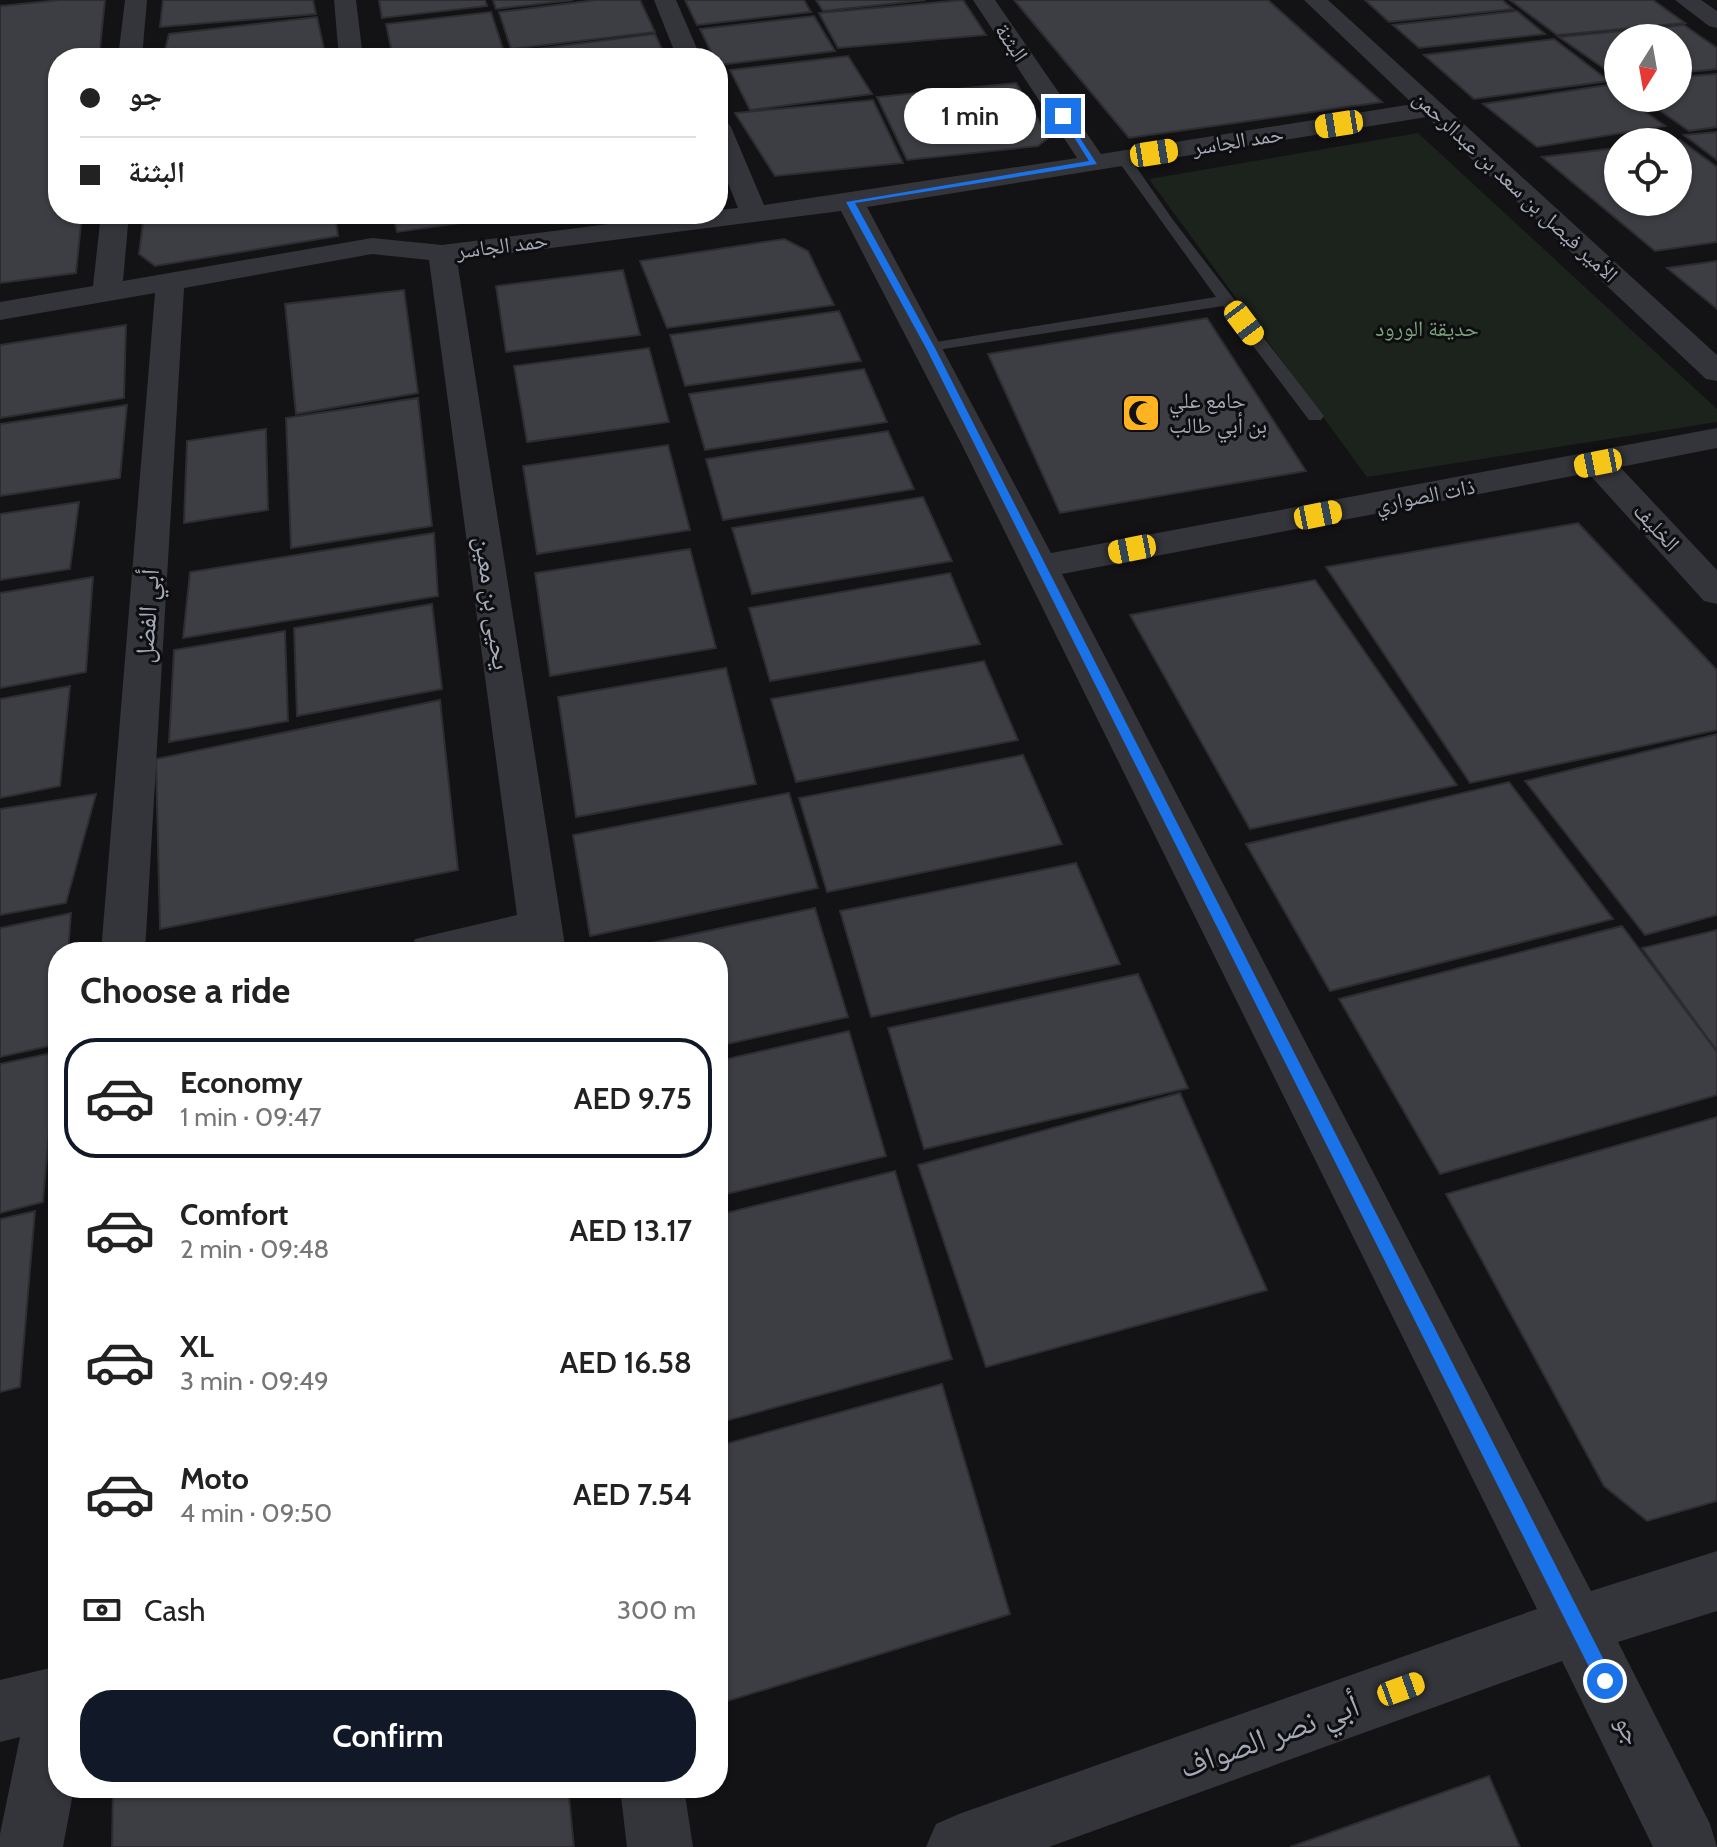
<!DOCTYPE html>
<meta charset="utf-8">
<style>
body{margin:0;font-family:Cabin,"Noto Naskh Arabic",sans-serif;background:#f2f2f2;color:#222;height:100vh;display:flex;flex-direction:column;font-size:30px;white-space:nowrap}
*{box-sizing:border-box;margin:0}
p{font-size:26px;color:#767676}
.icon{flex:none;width:44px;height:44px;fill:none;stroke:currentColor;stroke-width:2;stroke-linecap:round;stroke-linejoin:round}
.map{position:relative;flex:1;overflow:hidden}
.panel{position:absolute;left:48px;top:942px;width:680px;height:856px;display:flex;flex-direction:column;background:#fff;border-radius:32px;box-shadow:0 2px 6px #0004}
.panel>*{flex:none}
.hud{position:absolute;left:48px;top:48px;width:680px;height:176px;border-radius:32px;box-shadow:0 2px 6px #0004;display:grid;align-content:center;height:176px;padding:0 32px;background:#fff}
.needle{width:52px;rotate:191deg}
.controls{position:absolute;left:1604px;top:24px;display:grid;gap:16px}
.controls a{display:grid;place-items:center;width:88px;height:88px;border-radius:50%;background:#fff;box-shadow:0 2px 6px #0004;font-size:40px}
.end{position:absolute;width:36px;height:36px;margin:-18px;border:10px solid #1a73e8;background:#fff;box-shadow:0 0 0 4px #fff}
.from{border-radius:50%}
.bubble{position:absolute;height:56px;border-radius:28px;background:#fff;box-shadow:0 2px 6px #0004;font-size:26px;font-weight:600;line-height:56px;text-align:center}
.car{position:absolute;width:24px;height:48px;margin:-24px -12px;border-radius:10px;box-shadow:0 0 6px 2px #0007;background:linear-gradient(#f5c518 24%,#345 0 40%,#f5c518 0 76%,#345 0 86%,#f5c518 0)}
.hud b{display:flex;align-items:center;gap:28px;height:76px;font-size:30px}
.hud b+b{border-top:2px solid #e0e0e0}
.hud i{width:20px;height:20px;background:#222}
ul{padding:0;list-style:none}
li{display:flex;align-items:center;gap:24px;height:120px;margin:0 16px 12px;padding:0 16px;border:4px solid transparent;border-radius:32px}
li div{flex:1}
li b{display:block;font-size:30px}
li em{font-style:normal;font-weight:600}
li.current{border-color:#111827}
li>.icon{width:72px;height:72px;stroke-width:1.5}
h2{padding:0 32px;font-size:36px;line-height:96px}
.pay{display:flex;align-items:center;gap:20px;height:88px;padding:0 32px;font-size:30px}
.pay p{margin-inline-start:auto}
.action{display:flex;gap:16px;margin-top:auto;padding:16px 32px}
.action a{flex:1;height:92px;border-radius:32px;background:#111827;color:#fff;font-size:32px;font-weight:600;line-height:92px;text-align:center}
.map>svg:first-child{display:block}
.green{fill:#1b231c}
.building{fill:#3c3e43;stroke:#2d2d31;stroke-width:2}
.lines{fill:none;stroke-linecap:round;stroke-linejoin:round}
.service{fill:#34353a;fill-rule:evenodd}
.minor{fill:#34353a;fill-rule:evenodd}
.route{fill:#1a73e8}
.labels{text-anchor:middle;stroke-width:6;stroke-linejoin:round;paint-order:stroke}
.far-street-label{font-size:22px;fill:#a3a9b7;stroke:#0e0e10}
.far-park-label{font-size:22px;fill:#79a47b;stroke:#0e0e10}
.far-poi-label{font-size:22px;fill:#a3a9b7;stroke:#0e0e10;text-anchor:start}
.street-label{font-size:26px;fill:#a3a9b7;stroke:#0e0e10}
.near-street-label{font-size:32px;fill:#a3a9b7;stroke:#0e0e10}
</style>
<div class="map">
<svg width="1717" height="1847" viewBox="0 0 1717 1847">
<rect width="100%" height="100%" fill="#131315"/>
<path class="green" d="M1418,133L1717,409V422L1367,477L1149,179Z"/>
<g class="building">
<path d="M60,0H105L99,58H58V214H82L76,273L0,283V6Z"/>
<path d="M163,0H313L316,14L160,27Z"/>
<path d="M379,0H485L487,6L382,18Z"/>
<path d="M493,0H573L496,9Z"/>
<path d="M596,0H640L655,32L511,49L499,12Z"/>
<path d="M685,0H804L811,12L697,25Z"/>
<path d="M816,0H926L823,11Z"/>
<path d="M963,0L986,35L838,48L819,13Z"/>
<path d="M1014,0H1268L1382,102L1129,138Z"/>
<path d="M1365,0H1502L1513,9L1389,22Z"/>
<path d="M1510,0H1653L1685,23L1557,35Z"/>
<path d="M1517,11L1545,34L1419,48L1393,25Z"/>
<path d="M491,12L503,49L431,58H393L386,24Z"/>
<path d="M814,16L835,51L718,65V58H714L700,29Z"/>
<path d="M317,17L324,49L238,58H163L169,34Z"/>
<path d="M1684,25L1717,48V69L1678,73V38H1618V78L1559,37Z"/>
<path d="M655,34L666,58H513L511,52Z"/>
<path d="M1554,39L1609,81L1474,99L1424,55Z"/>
<path d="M319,52L321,58H267Z"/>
<path d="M848,56L872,94L750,110L730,70Z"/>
<path d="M1717,74V127L1689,131L1642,98H1678V77Z"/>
<path d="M1016,83L1049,137L1038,146L907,160L877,97Z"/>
<path d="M1607,85L1618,93V98H1626L1665,126L1537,147L1483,104Z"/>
<path d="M873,100L903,163L775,176L735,113Z"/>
<path d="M1717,132V160L1684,135Z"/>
<path d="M1680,140L1717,167V242L1655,251L1542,157L1618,148V202H1678V142H1664Z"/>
<path d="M144,214H335L338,236L155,266L139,254Z"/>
<path d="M393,214H525L397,232Z"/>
<path d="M784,239L808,251L834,305L667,328L640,261Z"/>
<path d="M1717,261V309L1667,268Z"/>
<path d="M623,270L640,335L506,352L496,286Z"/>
<path d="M404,290L418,393L296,414L285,304Z"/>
<path d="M839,311L861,361L685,386L670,335Z"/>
<path d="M1207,318L1306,471L1060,513L988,354Z"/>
<path d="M126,325L124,398L0,418V345Z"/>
<path d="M649,348L669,422L527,442L514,366Z"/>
<path d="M864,369L887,422L705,450L689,394Z"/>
<path d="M418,398L432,526L291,548L286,418Z"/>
<path d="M127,405L120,478L0,496V424Z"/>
<path d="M266,429L268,510L184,523L187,441Z"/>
<path d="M888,431L914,489L723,520L706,459Z"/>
<path d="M668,445L690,530L537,554L523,466Z"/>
<path d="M923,497L952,561L752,594L732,528Z"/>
<path d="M79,502L70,569L0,580V514Z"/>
<path d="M1578,523L1717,670V730L1470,783L1326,567Z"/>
<path d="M434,533L438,596L183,638L190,572Z"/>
<path d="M690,549L716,648L550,676L535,573Z"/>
<path d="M950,573L980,644L770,681L749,608Z"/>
<path d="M93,577L86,672L0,688V593Z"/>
<path d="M1315,580L1457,785L1250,829L1130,615Z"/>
<path d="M432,604L442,689L297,716L294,628Z"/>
<path d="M285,631L288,721L169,742L174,650Z"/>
<path d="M984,661L1018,740L796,782L771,699Z"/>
<path d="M726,668L756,784L576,817L558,697Z"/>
<path d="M70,686L60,786L0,798V699Z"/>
<path d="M440,700L458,870L160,929L156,759Z"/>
<path d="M1717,734V915L1645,935L1525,781Z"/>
<path d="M1023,755L1062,844L827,892L799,798Z"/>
<path d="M1509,782L1613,919L1330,991L1246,844Z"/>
<path d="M789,793L818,888L590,936L573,835Z"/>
<path d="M96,794L66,903L0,915V809Z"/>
<path d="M1076,863L1120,964L871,1017L840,911Z"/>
<path d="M815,908L848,1017L718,1046V952H609Z"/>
<path d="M71,913L68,952H58V1044L0,1057V928Z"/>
<path d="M1622,926L1717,1052V1095L1440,1174L1339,999Z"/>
<path d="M1717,930V1051L1642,948Z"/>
<path d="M1138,974L1188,1088L924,1149L888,1028Z"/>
<path d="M849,1031L886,1156L718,1196V1061Z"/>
<path d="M56,1052L43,1202L0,1213V1064Z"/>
<path d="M1180,1093L1267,1290L986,1367L918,1165Z"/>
<path d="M1717,1117V1501L1647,1521L1604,1486L1446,1194Z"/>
<path d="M895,1171L952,1359L718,1423V1215Z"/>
<path d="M35,1211L20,1387L0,1392V1219Z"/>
<path d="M942,1384L1010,1614L718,1704V1446Z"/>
<path d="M1489,1776L1520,1847H1290Z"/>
<path d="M113,1788H568L574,1847H112Z"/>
</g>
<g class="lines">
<path class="service" d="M1123,154L1128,155L1173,220L1321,412L1324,416L1321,420H1309L1223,306L924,352L922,348L930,343L1216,297L1116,158Z"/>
<g class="minor">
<path d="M125,0H147L142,58H118Z"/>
<path d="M334,0H356L363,58H339Z"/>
<path d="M654,0H676L701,58H677Z"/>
<path d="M973,0H995L1101,154L1413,104L1304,0H1328L1717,355V381L1706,379L1427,117L867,207L1051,553L1717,428V448L1620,467L1717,570V604L1704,601L1588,473L1062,574L1591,1591L1717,1551V1611L1618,1642L1710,1824L1717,1847H1653L1562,1661L1049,1847H926L936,1824L959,1814L1537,1609L962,445L841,211L457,260L566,952H409L415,939L517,915L429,260L372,254L184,288L145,952H101L155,293L0,320V302L93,286L101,214H129L123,281L372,238L442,245L688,214H718V210L738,208L718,158V119L727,122L731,127L764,205L1077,158Z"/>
<path d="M1675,0H1701L1717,11V28L1709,26Z"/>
<path d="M58,1666V1788H74L63,1847H0V1834L20,1737L0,1742V1680Z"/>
<path d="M620,1788H684L693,1847H627Z"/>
</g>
</g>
<path class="route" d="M1060,115H1065L1097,164L855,203L935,348L1611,1674L1614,1681L1611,1687L1605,1690L1599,1687L926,348L846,202L1089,161Z"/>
<defs>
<g id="mosque-square" transform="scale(2)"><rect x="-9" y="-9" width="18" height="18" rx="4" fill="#ffb321" stroke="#0e0e10"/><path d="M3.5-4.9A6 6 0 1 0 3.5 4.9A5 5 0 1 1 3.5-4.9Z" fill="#111"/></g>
</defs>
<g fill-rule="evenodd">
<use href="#mosque-square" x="1141" y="413"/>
</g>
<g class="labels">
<g class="far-street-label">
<text transform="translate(1012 42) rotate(56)" y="8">البثنة</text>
<text transform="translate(1238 140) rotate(-9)" y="8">حمد الجاسر</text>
<text transform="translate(1516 186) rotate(43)" y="8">الأمير فيصل بن سعد بن عبدالرحمن</text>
<text transform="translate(502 245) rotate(-7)" y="8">حمد الجاسر</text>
<text transform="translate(1425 495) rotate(-11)" y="8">ذات الصواري</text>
<text transform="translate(1657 527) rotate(47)" y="8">الخليف</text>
</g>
<g class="far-park-label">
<text x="1427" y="336">حديقة الورود</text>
</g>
<g class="far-poi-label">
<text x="1169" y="408">جامع علي<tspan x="1169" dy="25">بن أبي طالب</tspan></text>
</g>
<g class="street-label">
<text transform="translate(493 603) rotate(82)" y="9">يحيى بن معين</text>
<text transform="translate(147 616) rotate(-86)" y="9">أبي الفضل</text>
<text transform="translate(1629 1730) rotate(64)" y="9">جو</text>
</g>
<g class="near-street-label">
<text transform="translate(1269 1736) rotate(-20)" y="11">أبي نصر الصواف</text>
</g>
</g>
</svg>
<div class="controls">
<a><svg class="needle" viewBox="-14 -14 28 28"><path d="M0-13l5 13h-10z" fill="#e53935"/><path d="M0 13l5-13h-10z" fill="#767676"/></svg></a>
<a><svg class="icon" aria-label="locate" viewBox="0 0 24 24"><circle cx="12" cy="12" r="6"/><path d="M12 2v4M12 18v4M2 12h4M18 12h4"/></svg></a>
</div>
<i class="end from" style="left:1605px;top:1681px"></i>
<i class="end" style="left:1063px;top:116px"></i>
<div class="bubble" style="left:904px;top:88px;width:132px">1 min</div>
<i class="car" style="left:1339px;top:124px;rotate:261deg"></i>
<i class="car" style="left:1154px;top:153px;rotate:81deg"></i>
<i class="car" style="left:1244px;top:323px;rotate:143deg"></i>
<i class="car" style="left:1598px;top:463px;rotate:259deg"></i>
<i class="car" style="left:1318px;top:515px;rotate:79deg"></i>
<i class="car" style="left:1132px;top:549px;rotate:259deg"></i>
<i class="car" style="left:1401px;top:1689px;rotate:70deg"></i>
<div class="hud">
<b><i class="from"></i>جو</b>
<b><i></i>البثنة</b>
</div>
<section class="panel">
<h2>Choose a ride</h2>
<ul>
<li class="current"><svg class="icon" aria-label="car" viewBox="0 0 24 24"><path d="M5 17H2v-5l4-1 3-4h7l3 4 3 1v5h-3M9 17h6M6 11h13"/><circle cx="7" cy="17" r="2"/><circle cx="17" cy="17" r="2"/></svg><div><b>Economy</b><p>1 min · 09:47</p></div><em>AED 9.75</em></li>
<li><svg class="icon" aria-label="car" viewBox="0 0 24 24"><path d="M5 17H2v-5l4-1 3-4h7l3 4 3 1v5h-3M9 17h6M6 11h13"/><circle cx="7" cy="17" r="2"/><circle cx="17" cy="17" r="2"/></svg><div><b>Comfort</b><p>2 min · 09:48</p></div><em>AED 13.17</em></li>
<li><svg class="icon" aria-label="car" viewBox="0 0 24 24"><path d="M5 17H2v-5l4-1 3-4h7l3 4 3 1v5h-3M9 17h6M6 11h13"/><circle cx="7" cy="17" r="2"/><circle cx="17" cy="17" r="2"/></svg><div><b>XL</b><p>3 min · 09:49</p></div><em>AED 16.58</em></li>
<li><svg class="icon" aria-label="car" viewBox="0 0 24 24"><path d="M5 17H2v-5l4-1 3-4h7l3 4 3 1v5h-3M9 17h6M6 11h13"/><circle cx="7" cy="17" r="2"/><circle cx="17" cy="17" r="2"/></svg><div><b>Moto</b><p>4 min · 09:50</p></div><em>AED 7.54</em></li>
</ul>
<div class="pay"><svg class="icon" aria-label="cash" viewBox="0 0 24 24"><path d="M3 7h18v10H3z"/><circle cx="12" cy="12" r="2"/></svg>Cash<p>300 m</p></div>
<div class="action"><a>Confirm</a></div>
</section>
</div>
